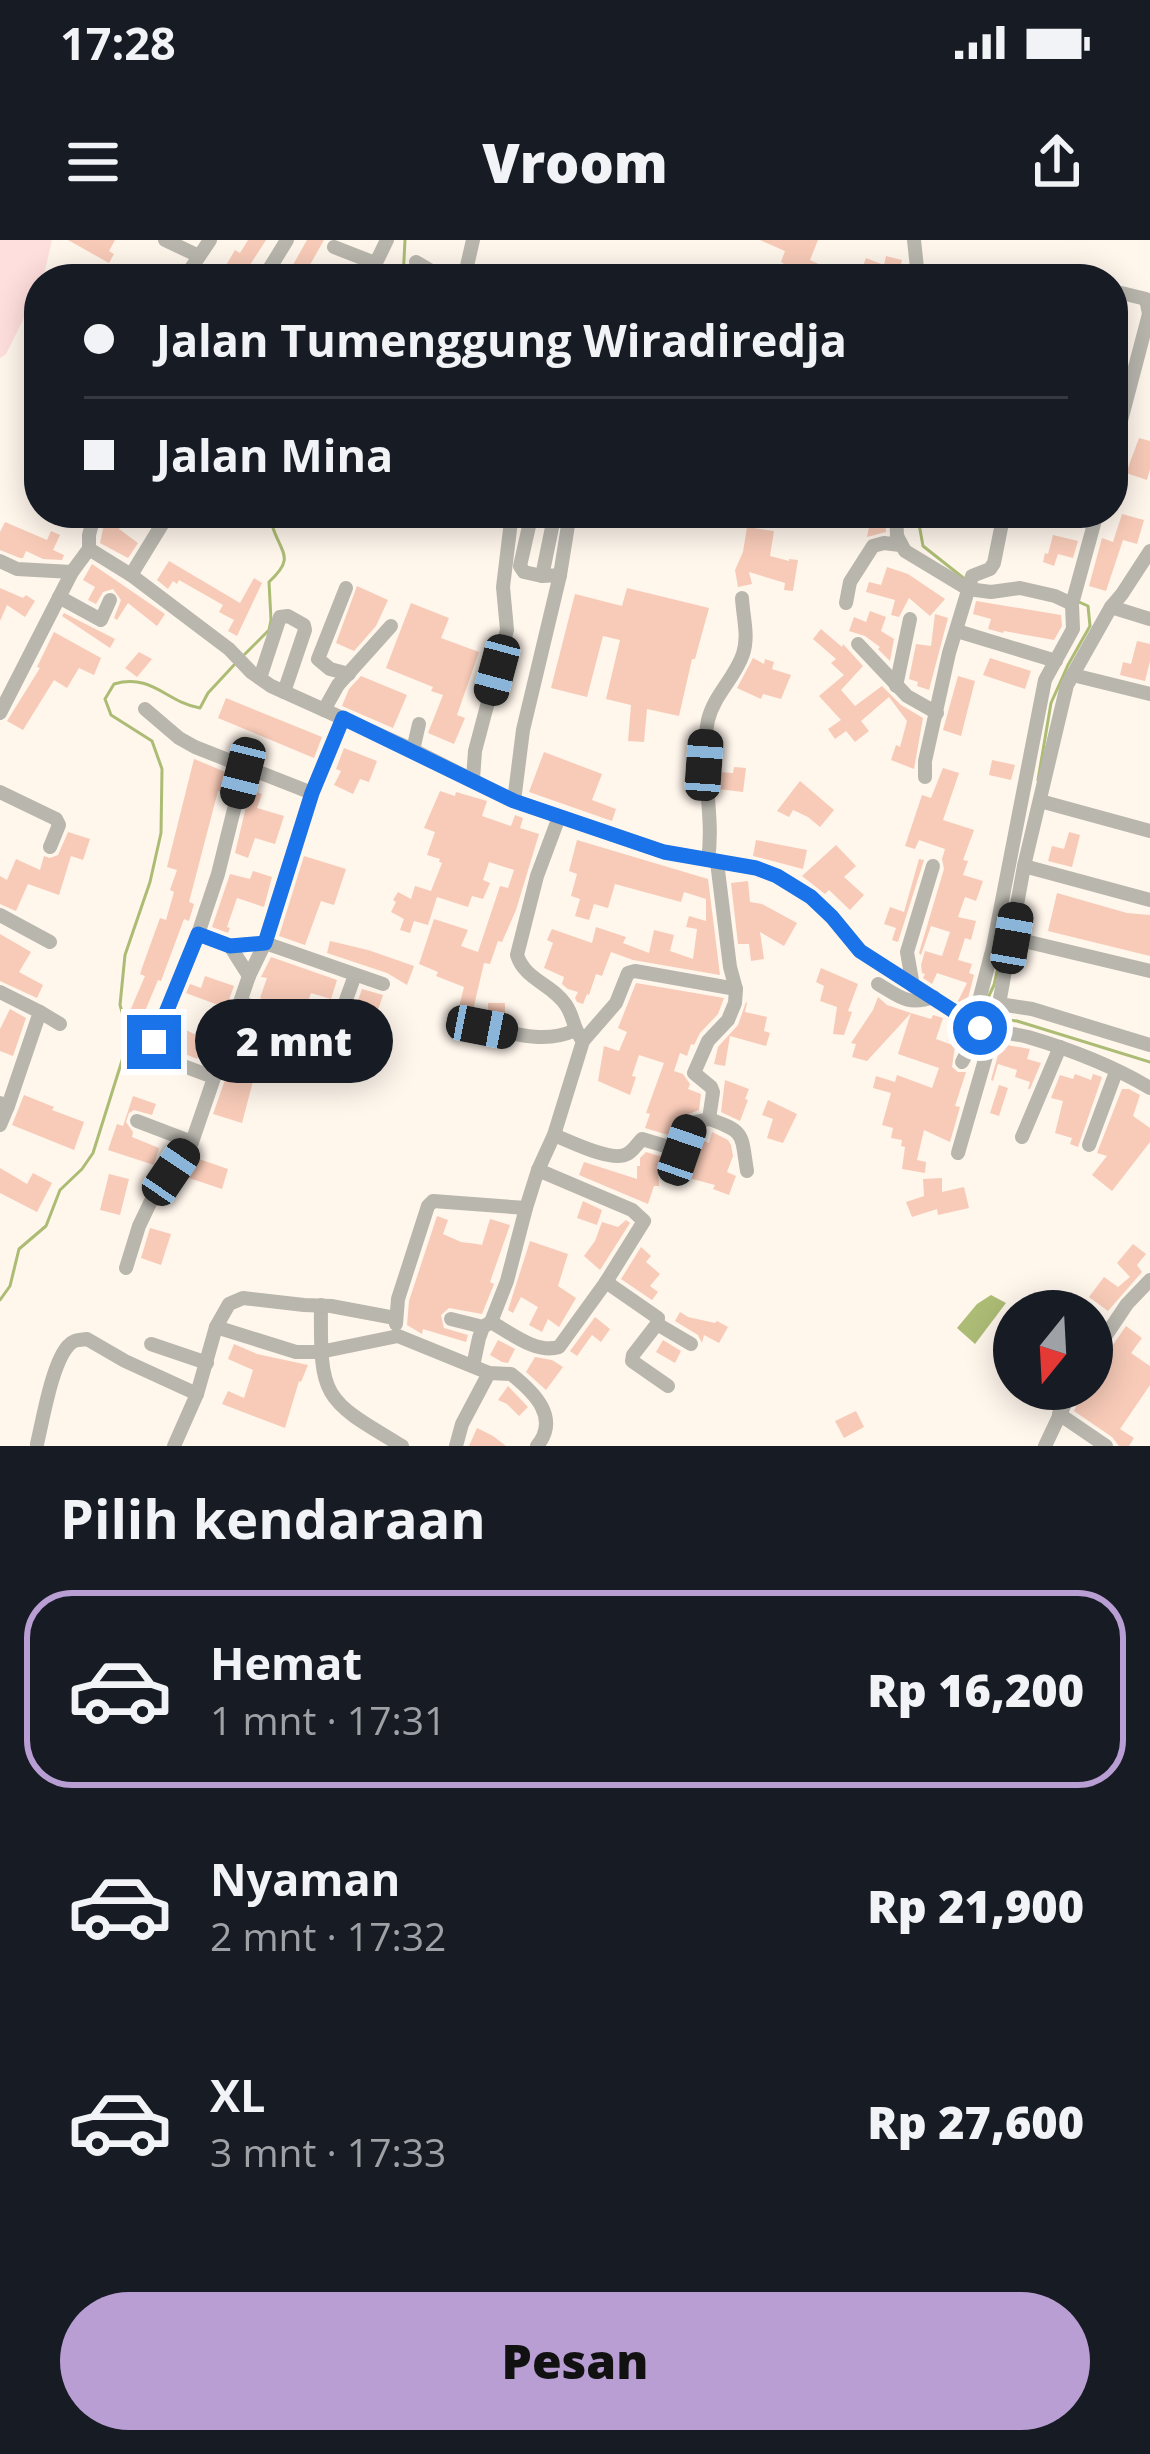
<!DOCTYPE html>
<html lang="id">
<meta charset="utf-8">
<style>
body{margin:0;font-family:"Open Sans",sans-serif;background:#20242c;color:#f1f3f6;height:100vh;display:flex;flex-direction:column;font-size:45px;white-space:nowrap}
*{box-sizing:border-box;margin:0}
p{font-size:39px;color:#9ea1a6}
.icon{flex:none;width:66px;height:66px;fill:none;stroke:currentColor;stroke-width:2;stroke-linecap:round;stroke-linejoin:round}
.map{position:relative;height:1206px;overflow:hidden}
.details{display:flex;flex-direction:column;background:#171b24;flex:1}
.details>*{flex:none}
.top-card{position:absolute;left:24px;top:24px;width:1104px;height:264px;border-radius:48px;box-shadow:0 6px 30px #0003;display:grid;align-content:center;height:264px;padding:0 60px;background:#171b24}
.needle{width:78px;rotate:198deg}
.fabs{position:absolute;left:993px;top:1050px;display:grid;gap:24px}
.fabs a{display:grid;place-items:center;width:120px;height:120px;border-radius:50%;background:#171b24;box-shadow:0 6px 30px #0003;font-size:60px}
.end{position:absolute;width:54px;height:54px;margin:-27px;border:15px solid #1a73e8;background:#fff;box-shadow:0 0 0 6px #fff}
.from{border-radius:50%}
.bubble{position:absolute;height:84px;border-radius:42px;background:#171b24;box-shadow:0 6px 30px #0003;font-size:39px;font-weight:800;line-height:84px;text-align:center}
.car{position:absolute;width:36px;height:72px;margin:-36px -18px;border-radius:15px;box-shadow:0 0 9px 3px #0007;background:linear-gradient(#222 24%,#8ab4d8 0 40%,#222 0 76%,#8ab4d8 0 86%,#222 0)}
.top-card b{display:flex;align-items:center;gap:42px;height:114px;font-size:45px}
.top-card b+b{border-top:3px solid #363941}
.top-card i{width:30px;height:30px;background:#f1f3f6}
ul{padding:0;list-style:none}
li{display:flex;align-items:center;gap:36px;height:198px;margin:0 24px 18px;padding:0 36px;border:6px solid transparent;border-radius:48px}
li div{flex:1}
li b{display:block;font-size:45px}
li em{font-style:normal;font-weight:800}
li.on{border-color:#b99ed4}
li>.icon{width:108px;height:108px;stroke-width:1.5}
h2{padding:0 60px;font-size:54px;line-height:144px}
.cta{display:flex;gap:24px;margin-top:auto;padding:24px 60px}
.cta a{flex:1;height:138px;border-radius:72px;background:#b99ed4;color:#111;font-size:48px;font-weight:800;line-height:138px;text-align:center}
.status{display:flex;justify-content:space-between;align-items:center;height:84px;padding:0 60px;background:#171b24;direction:ltr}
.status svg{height:33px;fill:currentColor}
header{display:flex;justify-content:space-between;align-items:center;height:156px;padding:0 60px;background:#171b24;font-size:54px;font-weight:800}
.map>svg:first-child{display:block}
.green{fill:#ffdfde}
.water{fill:#acbc75}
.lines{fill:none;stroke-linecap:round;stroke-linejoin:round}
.stream{stroke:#acbc75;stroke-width:3}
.building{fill:#f8cbb8}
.minor{stroke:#b8b6ad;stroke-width:14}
.route{stroke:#1a73e8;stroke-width:15}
</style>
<div class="status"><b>17:28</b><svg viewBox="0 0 49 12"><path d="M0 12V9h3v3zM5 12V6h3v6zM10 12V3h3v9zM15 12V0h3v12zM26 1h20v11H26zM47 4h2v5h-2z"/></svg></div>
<header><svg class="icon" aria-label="menu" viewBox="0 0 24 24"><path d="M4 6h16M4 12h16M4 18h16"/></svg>Vroom<svg class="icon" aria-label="share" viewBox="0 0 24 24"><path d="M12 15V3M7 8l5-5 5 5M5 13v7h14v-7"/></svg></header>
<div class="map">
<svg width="1150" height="1206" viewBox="0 0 1150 1206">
<rect width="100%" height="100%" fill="#fff6ec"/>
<path class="green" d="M0,0H52L43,39H39V48L6,114L0,118Z"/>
<path class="water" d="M991,1055L1006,1063L975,1104L957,1088L977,1064Z"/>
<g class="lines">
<g class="stream">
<path d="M403,39L405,0"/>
<path d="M917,273L923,306L966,340"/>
<path d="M245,414L269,390L271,380L269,342C296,317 281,314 272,285L283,273"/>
<path d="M1038,540L1051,463L1068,425L1090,386L1088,366L1079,362"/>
<path d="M1005,696L994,745L986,762L985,771L989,778L1017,781L1150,822"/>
<path d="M0,1060L10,1046L19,1009L46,986L60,950L82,929L93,913L125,811V782L120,765L125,715L150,642L161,593L162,529L152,501L111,475L105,459L114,444C152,433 166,462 200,468L208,453L234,425"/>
</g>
</g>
<g class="building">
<path d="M68,0H115L109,11L114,14L109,23Z"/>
<path d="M248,0H266L241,39H230L221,34L235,10L240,13Z"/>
<path d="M307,0H324L307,30L303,28L297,39H285Z"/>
<path d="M760,0H818L810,20L850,39H782L783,35L780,34L784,24L781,22L785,11Z"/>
<path d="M886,16L902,20L898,39H888L862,29L866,18L884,25Z"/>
<path d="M1139,198L1150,201V229L1147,240L1126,233Z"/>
<path d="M872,273H885L886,292L867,297Z"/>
<path d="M1122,274L1144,280L1137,304L1123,300L1106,351L1089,346L1102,298L1113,302Z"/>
<path d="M106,275L122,284L119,289L138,303L128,318L100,303Z"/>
<path d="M5,282L47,300L51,291L60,295L53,310L64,315L62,320L43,319L26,311L23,318H20L0,310V292Z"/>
<path d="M747,287L774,291L770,316L789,321V319L798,320L793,351L784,350L785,343L749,332L752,344L738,347L735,330L743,312Z"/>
<path d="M1053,295L1078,301L1073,318L1058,314L1054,326L1043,322L1045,313L1048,314Z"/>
<path d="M169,321L240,363L254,338L262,343L237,396L228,391L234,380L219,372L223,365L179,340L177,344L173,341L168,349L157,340Z"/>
<path d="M92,324L165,374L157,386L128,363L117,380L114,378L121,360L113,349L103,352L96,364L88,360L95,347L83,340Z"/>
<path d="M887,327L908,334L945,359L930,376L909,358L899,377L891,375L895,360L866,352L869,342L881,345Z"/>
<path d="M357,346L388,360L376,386L354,411L336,403Z"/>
<path d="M0,348L23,358L26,355L35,361L25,377L7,365L0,381Z"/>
<path d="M627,348L709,368L695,419H692L679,476L647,469L644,502L628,501L631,465L606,459L620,400L603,396L587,457L551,448L575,354L622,366Z"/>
<path d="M976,361L1061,375L1062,386L1054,400L1004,391L1003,393L988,389L991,379L973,374Z"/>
<path d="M411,363L449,378L441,398L479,412L457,475L465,478L454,504L428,493L443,455L431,451L433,447L386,428Z"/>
<path d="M870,371L886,377L881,391L894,399L890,421L878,409L880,407L865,396L849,391L854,377L866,382Z"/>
<path d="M64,373L115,399L110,408L62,376Z"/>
<path d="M935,374L948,378L929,450L917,446L918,442L909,439L916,404L931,406Z"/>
<path d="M821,389L842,407L843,404L863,426L841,450L855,466L882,446L901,465L923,478L914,529L891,520L896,505L900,507L907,481L889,457L861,481L869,491L855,502L846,491L835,499L828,489L841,480L819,456L844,435L831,423L836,419L813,399Z"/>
<path d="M54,392L101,418L94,435L79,428L67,448L54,440L23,490L7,481L40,428L37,427Z"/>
<path d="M1137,401L1150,404V421L1145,441L1120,435L1123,422L1131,424Z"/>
<path d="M139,412L152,419L137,437L125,428Z"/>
<path d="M753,418L764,424L765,419L774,422L772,429L791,435L781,459L763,454L761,459L737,448Z"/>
<path d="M990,418L1031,431L1025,449L983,435Z"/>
<path d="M361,436L407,455L393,488L342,466L349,449Z"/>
<path d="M958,436L975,441L961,496L943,490Z"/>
<path d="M226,458L322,497L314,518L218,478Z"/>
<path d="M344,508L377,521L369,542L360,539L353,554L334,545L341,531L336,529Z"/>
<path d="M544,512L602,534L592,560L616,569L612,581L529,552Z"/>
<path d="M194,519L228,533L221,552L218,551L189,662L194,664L189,681L184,679L161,741L158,740L143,776L130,771L145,736L140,734L143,725L160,678L166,680L174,652L170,650L177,630L167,627Z"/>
<path d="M992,520L1015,525L1011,540L989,535Z"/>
<path d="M734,527L746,528L743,552L718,549L717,532L733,533Z"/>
<path d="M943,528L959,533L943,580L974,590L963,620L968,621L963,635L983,641L976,661L965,657L958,677L976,681L971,700L965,698L958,720L972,724L969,733L974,735L966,766L958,761L967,743L937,733L932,744L923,738L925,734L922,733L921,725L925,711L942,716L950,692L931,686L921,715L919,713L944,629L942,619L945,609L919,600L915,609L905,606L922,555L931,558Z"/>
<path d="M800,541L834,570L820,587L808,577L793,570L789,577L777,571Z"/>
<path d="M250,550L262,554L257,568L284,576L275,604L255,598L248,618L235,613Z"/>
<path d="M440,551L455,556L456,552L487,561L482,576L511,586L515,575L523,578L520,588L539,594L516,670L502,702L498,701L490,724L484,723L470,783L456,779L464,747L436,736L438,732L419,724L434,679L468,690L461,706L478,712L500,646L508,648L514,630L489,622L483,640L490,643L483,659L472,656L468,667L437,657L428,685L414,681L410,693L400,690L404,679L391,672L396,662L393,660L398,652L411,659L415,646L431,651L442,623L439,622L440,619L427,615L435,592L424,588Z"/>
<path d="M68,592L90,599L83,620L71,616L59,655L28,644L16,671L0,664V636L7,640L16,619L40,630L44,616L50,618L58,615Z"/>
<path d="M1069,592L1080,595L1072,627L1048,621L1052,606L1064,609Z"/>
<path d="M577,600L708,639L720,735L633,720L611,712L602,736L596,734L589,755L587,754L583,764L577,762L575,758L578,752L568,749L562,744L564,737L544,728L553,703L547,700L552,689L592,703L596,687L626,697L623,703L649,713L654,690L674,695L670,711L693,719L697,689L686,687L689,676L706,681V659L684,652L681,662L615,644L608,668L594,664L589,680L575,676L580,659L571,656L577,634L569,631Z"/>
<path d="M756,600L807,610L803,629L753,616Z"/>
<path d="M836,605L856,626L844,637L864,655L850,670L829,650L825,654L802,636Z"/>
<path d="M304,616L346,629L334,665L321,661L305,705L279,696Z"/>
<path d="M919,619L924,620L898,702L892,700L896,688L884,684L890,667L904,672Z"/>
<path d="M253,631L272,637L264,667L237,658L227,687L230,688L228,693L212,687L230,634L250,639Z"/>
<path d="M748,641L750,662L762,664L797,683L784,706L760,692L764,719L751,721L749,704H738L731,643Z"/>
<path d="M1057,653L1127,673L1150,675V716L1048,691Z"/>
<path d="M0,694L31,712L19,732L43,745L37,758L0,741Z"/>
<path d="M330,701L368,710L414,726L407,745L387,733L327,713Z"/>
<path d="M271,717L337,740L331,759L311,753L304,775L260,758L267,738L261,737Z"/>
<path d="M821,728L858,744L848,771L852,772L844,795L833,794L837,767L820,761L824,746L816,742Z"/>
<path d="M205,736L234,746L226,768L186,753L190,744L201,748Z"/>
<path d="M636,743L724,758L718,774L700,793L694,805L691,804L687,816L680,813L674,831L683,834L690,844L688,849L701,854L699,870L683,876L675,897L645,888L650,874L646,873L664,823L639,815L632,836L636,837L630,855L598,841L604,806L619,811L627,792L618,788Z"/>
<path d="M362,749L383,755L375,779L354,772Z"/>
<path d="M878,757L887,765L911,773L867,821L852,817L856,804L851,803L873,770Z"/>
<path d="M746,762L747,763L745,772L767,777L764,791L770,793L766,806L730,796L725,826L714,824L718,807L738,785Z"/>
<path d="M488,763H505V781L488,777Z"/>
<path d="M10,769L26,778L13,816L0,811V789Z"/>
<path d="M911,773L931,779L933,775L943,778L936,799L955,806L952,827L958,832H966L955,866L960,867L950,902L924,890L917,920L926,922L925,933L902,929L905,907L901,906L902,900L891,898L893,888L882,885L891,853L873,848L876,836L895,842L897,835L932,848L939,828L898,814Z"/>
<path d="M255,780L296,796L289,814L261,803L249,839L253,841L242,883L213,874L238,803L246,806Z"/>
<path d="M174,784L206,800L197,819L166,806Z"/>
<path d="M343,794L355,800L344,830L319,822L323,807L335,811Z"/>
<path d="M1001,804L1030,809L1027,819L1041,823L1030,849H1028L1030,842L1015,837L1017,830L998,824L993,841L991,840Z"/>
<path d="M1075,834L1091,840L1093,834L1102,837L1078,907L1070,904L1072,898L1055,893L1063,861L1051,858L1060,835L1073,839Z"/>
<path d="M725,840L749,849L745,859L748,860L740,881L721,872Z"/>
<path d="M999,845L1008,848L999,876L990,873Z"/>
<path d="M1122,849H1129L1140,855L1133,876L1150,888V902L1112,951L1092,935L1107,916L1097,913Z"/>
<path d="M24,855L54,867L52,870L84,882L74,910L12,885Z"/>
<path d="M133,856L156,864L152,875L134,870L129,873L126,882L133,892L132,897L159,908L154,925L108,910L117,884L123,886Z"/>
<path d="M768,860L797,874L783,903L767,898L773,879L762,875Z"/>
<path d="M712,892L728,900L731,905L733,916L727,932L736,936L729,955L713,949L715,945L685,937L698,899L709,903Z"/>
<path d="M646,912L669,919L666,930L658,928L659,946H654L648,964L579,935L584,922L637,939V926H640V918Z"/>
<path d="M196,918L228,929L222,949L189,938Z"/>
<path d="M0,928L27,944L33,933L52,943L37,972L0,953Z"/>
<path d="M109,934L129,939L120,975L100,970Z"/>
<path d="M942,938V952L964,947L969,968L938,975L937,969L912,977L906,962L924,956L923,939Z"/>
<path d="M583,961L602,970L597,985L577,978Z"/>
<path d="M437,976L448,980L443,994L461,1002L477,1004L482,1005L490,979L510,985L490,1042L494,1044L482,1074L449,1068L441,1075L444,1088L468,1095L466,1102L423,1089L422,1094L407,1085L409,1061Z"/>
<path d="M626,980L630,983L600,1030L584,1016L595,1001L602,982L618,987Z"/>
<path d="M150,988L171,994L161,1025L141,1018Z"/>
<path d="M530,1001L568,1014L558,1046L576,1058L559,1087L548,1079L542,1092L529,1085L538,1067L521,1057L513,1073L508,1070Z"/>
<path d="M1133,1004L1146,1014L1137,1025L1142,1032L1108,1071L1089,1057L1104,1037L1118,1047L1130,1037L1117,1023Z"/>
<path d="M641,1007L651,1016L646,1022L660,1034L650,1046L658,1052L652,1060L621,1039Z"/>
<path d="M680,1072L688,1077L715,1083L717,1081L728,1087L719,1103L704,1095L702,1103L698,1095L675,1081Z"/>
<path d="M595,1077L610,1089L601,1102L592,1095L577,1116L570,1111Z"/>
<path d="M1126,1086L1142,1098L1131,1113L1150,1126V1145L1120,1189L1134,1198L1129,1206H1119L1112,1197L1074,1171L1078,1162L1092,1149V1141L1102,1127L1099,1125Z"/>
<path d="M498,1100L515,1109L508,1123L502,1122L490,1115Z"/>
<path d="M663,1100L681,1111L675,1123L656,1112Z"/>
<path d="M234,1104L257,1114L308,1125L301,1142L299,1141L285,1188L222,1164L228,1151L244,1158L253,1130L228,1119Z"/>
<path d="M535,1117L552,1120L563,1127L546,1150L526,1132Z"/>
<path d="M508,1146L528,1167L519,1176L507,1164L498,1160Z"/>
<path d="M856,1171L864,1187L844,1198L835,1181Z"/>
<path d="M477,1188L493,1196L506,1206H469Z"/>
</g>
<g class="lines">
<g class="minor">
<path d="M165,0L199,16"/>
<path d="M334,7L375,23"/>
<path d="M416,22L445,39"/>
<path d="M184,39L210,0"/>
<path d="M263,39L287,0"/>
<path d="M368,39L387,0"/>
<path d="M464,39L473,0"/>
<path d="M913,39L917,28L914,0"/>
<path d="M1066,39H1068"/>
<path d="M1113,51L1146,59L1149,74L1113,211"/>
<path d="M532,273L520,326L524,332L542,336L560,335L570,273"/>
<path d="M896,273L897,296L905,311L968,349L991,352L1020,348L1055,356L1072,364"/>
<path d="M89,309V295L95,273"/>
<path d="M1150,311L1122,354L1111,367L1067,445L1024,626L999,764L1032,769L1150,805"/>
<path d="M0,321L17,329L72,332L89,309L131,335L229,409L251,432L271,446L413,510L514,561L664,612L756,628L777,636L811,657L832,677L860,711L973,784C991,793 1009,792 1028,797C1069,809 1113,826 1150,848"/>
<path d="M131,335L169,273"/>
<path d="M542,336L555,273"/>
<path d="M346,348L318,419L330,429L349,434"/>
<path d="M59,357L101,380L110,360"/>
<path d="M846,363L850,342L873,306L884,303L900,305"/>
<path d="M1072,364L1097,273"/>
<path d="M1111,367L1150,379"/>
<path d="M957,391L1056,421"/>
<path d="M858,404L907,456L937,473"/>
<path d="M1073,435L1150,454"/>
<path d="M260,438L280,377L288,376L304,385L305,390L284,452"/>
<path d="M896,446L910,379"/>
<path d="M145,469L179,498L195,507L312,553"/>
<path d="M324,470L338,445L391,386"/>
<path d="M0,473L72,332"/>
<path d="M413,510L419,484"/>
<path d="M925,537V521L949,413L970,344L972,336L990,329L994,323L1004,273"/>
<path d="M473,539L475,511L507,390L503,347L512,273"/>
<path d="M0,552L56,579L59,585L50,607"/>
<path d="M514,561L523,490L560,335"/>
<path d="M1040,561L1150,591"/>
<path d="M708,620C715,573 699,527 708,480C714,455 735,438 743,414C749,396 743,377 742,358"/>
<path d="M1024,626L1150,660"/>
<path d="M0,675L50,702"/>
<path d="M198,694L230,706L265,703L383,744"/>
<path d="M1012,698L1150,731"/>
<path d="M230,706L249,736"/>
<path d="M878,744C900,757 908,766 934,757"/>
<path d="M913,746L907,712L933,626"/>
<path d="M0,752L40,772L8,866"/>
<path d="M240,762L311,790H331L337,785L355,735"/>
<path d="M40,772L60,784"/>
<path d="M973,784L993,707L1045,440L1073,389L1072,364"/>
<path d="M482,787C511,793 545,804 573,791"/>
<path d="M583,801L616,763L628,733L635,731L736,749"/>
<path d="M962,822L980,788"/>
<path d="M213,837L162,818L155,811L154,803L198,694L218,634L245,525"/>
<path d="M0,863L8,866L0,885"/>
<path d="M709,879C746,892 741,894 747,931"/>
<path d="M137,881L192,902"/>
<path d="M554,895C570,901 612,923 627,914C633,911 637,904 642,899L682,911"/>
<path d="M1022,897L1060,807"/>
<path d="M1089,905L1116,832"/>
<path d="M958,913L993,792"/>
<path d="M538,930L632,970L644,981L606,1042"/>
<path d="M677,930L691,883L709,879L713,852L711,847L694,833L708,801L728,780L735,763L736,749L730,727L717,622"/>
<path d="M126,1028L139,986L151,961L192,902L249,736L265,703L312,553L343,478"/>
<path d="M321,1065C320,1159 323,1159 402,1206"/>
<path d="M451,1079L483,1087"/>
<path d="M491,1082C511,1093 536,1114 559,1107L606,1042L658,1078L657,1084L633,1115L632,1121L668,1146"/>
<path d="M396,1084L398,1059L428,966L433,961L526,968"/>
<path d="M657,1084L691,1104"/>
<path d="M216,1087L296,1112H320L398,1096L489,1133L511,1134C535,1153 560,1178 537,1206"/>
<path d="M151,1104L207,1123"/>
<path d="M1092,1116L1127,1064L1150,1040"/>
<path d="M473,1126L479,1098L483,1087L491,1082L507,1041L526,968L538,930L554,895L583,801C573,789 574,777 566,765C551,743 525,740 517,715L537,636L559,577"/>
<path d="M1059,1174L1106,1206"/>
<path d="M37,1204C43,1179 52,1124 68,1106C74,1099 79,1100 87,1099L125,1121L197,1154"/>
<path d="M174,1206L197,1154L216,1087L229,1064L243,1058L304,1065L331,1066L395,1078"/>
<path d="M456,1206L462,1184L489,1133"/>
<path d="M1045,1206L1072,1149"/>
</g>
</g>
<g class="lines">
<path class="route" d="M154,802L198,694L230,706L265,703L312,553L343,478L514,561L664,612L756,628L777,636L811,657L832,677L860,711L980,788"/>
</g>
</svg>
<div class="fabs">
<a><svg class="needle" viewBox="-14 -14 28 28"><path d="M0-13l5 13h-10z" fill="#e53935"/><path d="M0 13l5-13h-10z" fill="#9ea1a6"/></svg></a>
</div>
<i class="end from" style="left:980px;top:788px"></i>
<i class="end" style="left:154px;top:802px"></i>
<div class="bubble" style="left:195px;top:759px;width:198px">2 mnt</div>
<i class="car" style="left:497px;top:430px;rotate:195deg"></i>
<i class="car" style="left:704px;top:525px;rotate:4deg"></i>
<i class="car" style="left:243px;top:533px;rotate:194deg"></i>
<i class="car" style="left:1012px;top:698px;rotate:10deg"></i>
<i class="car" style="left:482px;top:787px;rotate:101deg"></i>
<i class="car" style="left:682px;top:910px;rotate:19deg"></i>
<i class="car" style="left:171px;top:932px;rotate:34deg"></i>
<div class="top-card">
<b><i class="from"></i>Jalan Tumenggung Wiradiredja</b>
<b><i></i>Jalan Mina</b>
</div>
</div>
<section class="details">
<h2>Pilih kendaraan</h2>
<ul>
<li class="on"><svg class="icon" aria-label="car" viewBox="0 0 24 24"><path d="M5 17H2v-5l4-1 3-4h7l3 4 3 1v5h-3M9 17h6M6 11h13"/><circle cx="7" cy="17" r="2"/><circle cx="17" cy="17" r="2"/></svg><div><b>Hemat</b><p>1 mnt · 17:31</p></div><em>Rp 16,200</em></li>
<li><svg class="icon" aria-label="car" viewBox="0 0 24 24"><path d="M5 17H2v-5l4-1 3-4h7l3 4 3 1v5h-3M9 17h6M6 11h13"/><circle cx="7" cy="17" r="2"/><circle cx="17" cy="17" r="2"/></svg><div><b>Nyaman</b><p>2 mnt · 17:32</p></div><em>Rp 21,900</em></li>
<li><svg class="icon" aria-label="car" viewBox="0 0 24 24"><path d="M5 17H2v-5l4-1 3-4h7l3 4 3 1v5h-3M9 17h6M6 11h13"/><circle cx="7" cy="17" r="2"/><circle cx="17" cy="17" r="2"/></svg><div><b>XL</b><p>3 mnt · 17:33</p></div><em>Rp 27,600</em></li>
</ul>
<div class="cta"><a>Pesan</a></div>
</section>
